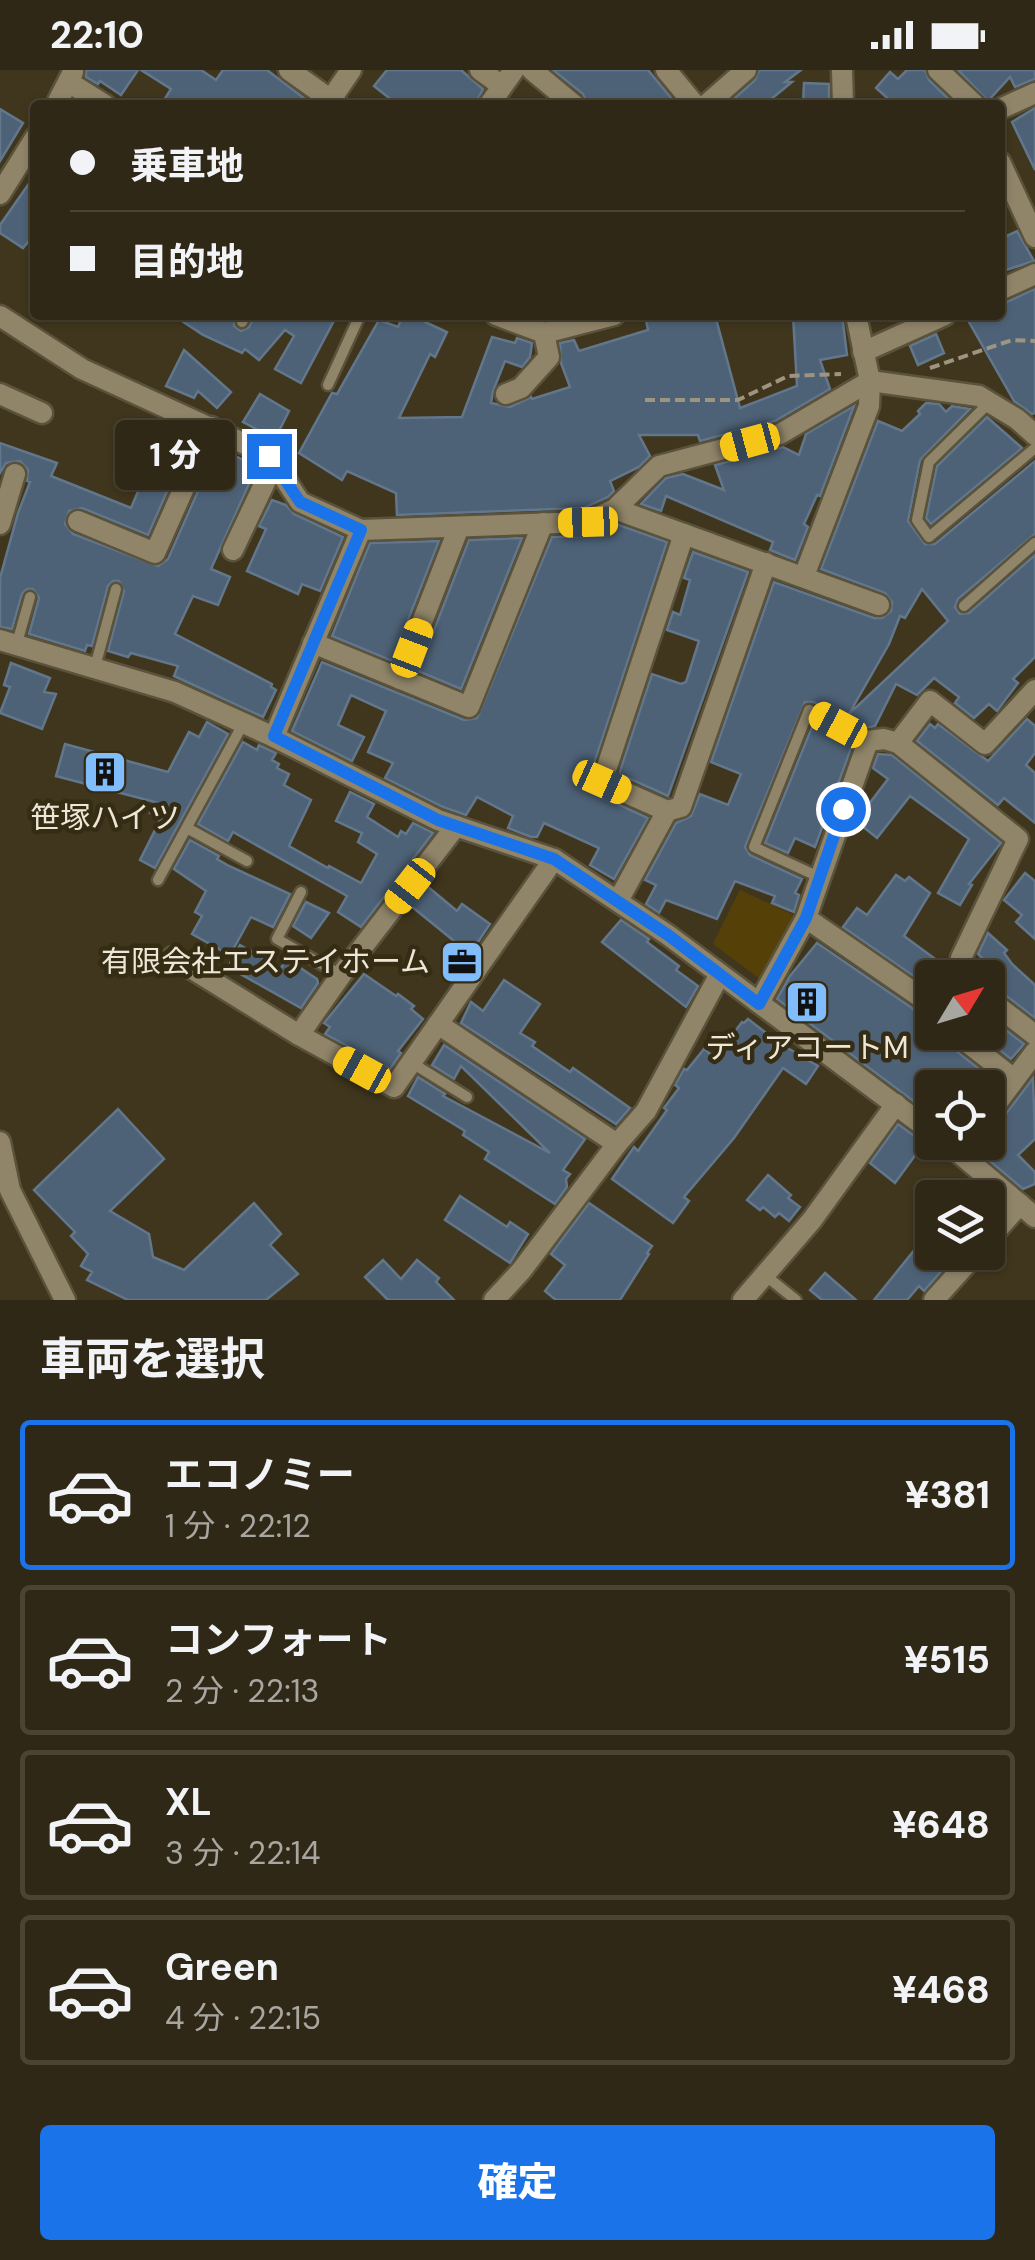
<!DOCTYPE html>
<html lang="ja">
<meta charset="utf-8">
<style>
body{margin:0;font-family:"DM Sans","Noto Sans JP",sans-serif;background:#38301f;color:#f1f3f6;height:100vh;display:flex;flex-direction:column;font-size:38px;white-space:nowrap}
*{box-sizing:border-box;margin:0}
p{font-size:32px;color:#a8a6a1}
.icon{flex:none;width:55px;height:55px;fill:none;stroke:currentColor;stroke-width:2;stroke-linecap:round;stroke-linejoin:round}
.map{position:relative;height:1230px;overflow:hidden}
.sheet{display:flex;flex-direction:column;background:#302816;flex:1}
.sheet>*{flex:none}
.top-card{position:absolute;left:30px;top:30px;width:975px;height:220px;border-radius:10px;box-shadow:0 2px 8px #0004,0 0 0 2px #4b4435;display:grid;align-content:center;height:220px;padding:0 40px;background:#302816}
.needle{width:65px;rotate:52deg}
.tools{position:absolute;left:915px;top:890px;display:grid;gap:20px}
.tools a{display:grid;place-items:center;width:90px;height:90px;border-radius:10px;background:#302816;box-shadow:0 2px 8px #0004,0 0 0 2px #4b4435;font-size:50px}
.end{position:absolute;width:45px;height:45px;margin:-22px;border:12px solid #1a73e8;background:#fff;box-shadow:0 0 0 5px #fff}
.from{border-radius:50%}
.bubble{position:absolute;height:70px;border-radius:10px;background:#302816;box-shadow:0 2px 8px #0004,0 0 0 2px #4b4435;font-size:32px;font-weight:800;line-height:70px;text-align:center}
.car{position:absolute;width:30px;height:60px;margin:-30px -15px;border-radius:12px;box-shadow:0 0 8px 2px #0007;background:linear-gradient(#f5c518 24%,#345 0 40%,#f5c518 0 76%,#345 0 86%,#f5c518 0)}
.top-card b{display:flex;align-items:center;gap:35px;height:95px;font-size:38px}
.top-card b+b{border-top:2px solid #4b4435}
.top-card i{width:25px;height:25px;background:#f1f3f6}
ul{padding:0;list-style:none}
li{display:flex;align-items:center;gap:30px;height:150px;margin:0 20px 15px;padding:0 20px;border:5px solid #4b4435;border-radius:10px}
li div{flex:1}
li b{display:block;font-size:38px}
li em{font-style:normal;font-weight:800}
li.on{border-color:#1a73e8}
li>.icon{width:90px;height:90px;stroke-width:1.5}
h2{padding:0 40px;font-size:45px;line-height:120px}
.primary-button{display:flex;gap:20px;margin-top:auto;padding:20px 40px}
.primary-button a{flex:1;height:115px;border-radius:10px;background:#1a73e8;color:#fff;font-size:40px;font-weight:800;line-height:115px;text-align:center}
.status{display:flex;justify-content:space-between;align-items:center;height:70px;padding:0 50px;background:#302816;direction:ltr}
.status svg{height:28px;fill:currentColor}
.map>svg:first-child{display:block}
.green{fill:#554107}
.building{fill:#4e6277;stroke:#62778c;stroke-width:2.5;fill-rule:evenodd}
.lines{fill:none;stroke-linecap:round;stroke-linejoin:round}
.lane-casing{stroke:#5a523b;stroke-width:15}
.street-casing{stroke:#5a523b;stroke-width:25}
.path{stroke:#9d9582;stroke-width:4;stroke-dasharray:10 5;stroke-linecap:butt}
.lane{stroke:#908569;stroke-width:10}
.street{stroke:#908569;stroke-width:20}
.route{stroke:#1a73e8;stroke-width:12}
.labels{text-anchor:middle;stroke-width:9;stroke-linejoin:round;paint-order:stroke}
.poi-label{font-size:30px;fill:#ede7d8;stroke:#362c13}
</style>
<div class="status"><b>22:10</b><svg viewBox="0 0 49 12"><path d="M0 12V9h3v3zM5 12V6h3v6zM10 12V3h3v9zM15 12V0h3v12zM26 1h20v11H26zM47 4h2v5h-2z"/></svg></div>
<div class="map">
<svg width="1035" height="1230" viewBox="0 0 1035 1230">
<rect width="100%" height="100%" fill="#40361d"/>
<path class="green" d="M740,820L798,847L764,912L713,874Z"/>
<g class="building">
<path d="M86,0H138L121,25L100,11L98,14L86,7Z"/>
<path d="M141,0H201L216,10L223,0H267L313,35H283L275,30L271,35H161L171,19Z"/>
<path d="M387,0H461L483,19L475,35H398L374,16Z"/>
<path d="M553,0H648L672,29L664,35H587L583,24Z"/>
<path d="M759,0H801L785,12H792L764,35H727L755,10Z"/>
<path d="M907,0H925L929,10L955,35H895L876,18L890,2L898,9Z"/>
<path d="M958,0H1035V9L1015,17L1010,7L988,31Z"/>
<path d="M804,13L829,14V35H803Z"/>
<path d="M1035,38V100L1012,52Z"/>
<path d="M0,39L23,53L0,91Z"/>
<path d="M35,105V177L28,172L23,178L0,163V155Z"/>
<path d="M1017,161L1034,191L1000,202V169Z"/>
<path d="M1035,219V343L1032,344L1014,331L965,245H1000V235Z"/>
<path d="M173,245H236L234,256L241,261L249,257L255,245H337L301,313L275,299L294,266L285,260L259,290L245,279L242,283L203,265Z"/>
<path d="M403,245H428L425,252L447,262L435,287L430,284L399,348L462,347L492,267L515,273L517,268L532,273L530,287L522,297L505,291L493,321L491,333L510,337L531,327L532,329L570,317L561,293L560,273L574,270L579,281L648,260L645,245H715L740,338L797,316L793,245H842L847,285L820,290L830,319L775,351L700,371L698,365H639L650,386L639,397L610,411L614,421L608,427L584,438L397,445L396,423L347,401L342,410L299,383L332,323L337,324L379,250L398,257Z"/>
<path d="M936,264L944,283L918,295L910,276Z"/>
<path d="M184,280L231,322L217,338L198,321L194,328L166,316Z"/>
<path d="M260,324L289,341L275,369L243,352Z"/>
<path d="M926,333L939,334L946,342L952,336L970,339L920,390L908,451L925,474H935L1035,391V464L958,529L955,537L960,544L969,543L1035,485V587L1013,609L1018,613L997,641L989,634L974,648L955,633L959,627L934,608L917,625L896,614L875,656L863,659L813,632H805L745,777L750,785L802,809L795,823L799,825L794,842L772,833L775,826L735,811L717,849L666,830L659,843L646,834L656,815L645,810L676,753L691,746L700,724L728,735L741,704L711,692L774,512L874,548H882L891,541L892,532L885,523L821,499L878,351L902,361L920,344L918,341ZM922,519L948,551L849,644L889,574L900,546L905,548Z"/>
<path d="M854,336L820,426L817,425L804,454L808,457L795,490L770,480L773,472L666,426L661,441L641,434L666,408L683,404L724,420L715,395L783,377L799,385L806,364Z"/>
<path d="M987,347L1022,378L931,454L926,448L937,396Z"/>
<path d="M167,353L191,367L148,465L82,438L69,441L65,454L73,464L158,496L168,489L217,378L257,396L211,499L230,507L218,535L193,526L175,564L272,614L271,617L276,620L263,647L174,606L178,596L131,583L128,587L108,581L124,521L119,511H113L108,516L92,576L87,575L85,581L29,564L39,528L33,519H27L22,524L12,559L0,557V508L18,443L30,412L27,411L28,400L20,391L6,393L0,403V373L57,393L51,406L131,438Z"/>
<path d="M272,430L286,435L294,444L343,467L320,521L302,514L298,524L247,501L266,459L259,456Z"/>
<path d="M616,454L667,472L589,709V715L596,724L648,748L614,809L590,795L599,778L544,753L537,767H531L508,758L513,746L477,727L466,745L443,737L385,708L393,693L368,682L386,641L351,625L338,655L364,667L352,691L292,661L322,592L464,650L477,648L552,467L588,466Z"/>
<path d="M522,468L461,619L418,601L469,470Z"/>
<path d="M439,471L392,591L332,566L370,473Z"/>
<path d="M693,482L748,502L668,726L619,704L652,604L681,614L686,612L699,571L667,560L673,542L680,545L690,510L684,508Z"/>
<path d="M11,593L50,608L44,622L56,624L42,659L0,643L10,617L4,615Z"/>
<path d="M1027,649L1035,656V683L1026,695L1035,703V753L1004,728L998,735L917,671L930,654L935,658L938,654L988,691Z"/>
<path d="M207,652L228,664L155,798L140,790L161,748L150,743L155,732L56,706L65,674L168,702L189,662L199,667Z"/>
<path d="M814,652L853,673L815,777L795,768L788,783L765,773Z"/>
<path d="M243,672L257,680L259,675L276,683L272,690L279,694L277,698L289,704L284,715L311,730L289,776L328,798L329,796L361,813L377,784L358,772L362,763L336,751L350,722L374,734L367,747L398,767L401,761L406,764L413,753L433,763L361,857L338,842L347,826L233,762L228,771L198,754Z"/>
<path d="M878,684L892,685L1001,773L969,814L972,815L960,835L938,823L969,769L910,726L877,768L856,751L888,709L873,698Z"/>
<path d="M190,770L219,786L217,789L229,796L290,824L273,857L251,847L230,885L192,864L202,846L195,842L206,821L174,799Z"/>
<path d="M1025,803L1035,811V869L1016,852L1022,845L1004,830Z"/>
<path d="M896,805L905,811L909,807L930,823L904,866L950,900L952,908H932V919L843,857L857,838L867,845Z"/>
<path d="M427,816L457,841L462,834L490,854L460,899L448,892L459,875L411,836Z"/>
<path d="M306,832L329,843L311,868L293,856Z"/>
<path d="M621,850L649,869L647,872L679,896L676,900L698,916L686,937L602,872Z"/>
<path d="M988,863L1007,880L1004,883L1012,894L1035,915V948L996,918L988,916V908H980L979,899L986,892L978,884Z"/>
<path d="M817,873L912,938L921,951L932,956V962H941L946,973L996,1012L988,1023V1018H932V1045L777,929L790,906Z"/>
<path d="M240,875L281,898L287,889L317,909L318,913L301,938L228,897Z"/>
<path d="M364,904L396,926L398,924L414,936L411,939L423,949L398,981L401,983L390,999L325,964L330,957L324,953Z"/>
<path d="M504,910L540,934L520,963L535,972L532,976L570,1002L573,998L630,1038L616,1054L461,953L471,932L483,941Z"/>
<path d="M988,946L1024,974L1011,989L977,962H988Z"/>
<path d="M748,949L779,973L818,996L806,1014L783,998L734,1068L684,1127L689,1131L673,1153L612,1109L634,1077L638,1081L667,1040L664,1038L679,1018L675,1015L684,999L687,1000L704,979L715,988L742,952L744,953Z"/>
<path d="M444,975L585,1069L563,1100L570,1104L566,1109L567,1117L555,1134L485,1089L489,1082L463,1065L465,1061L408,1026L418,1007L445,1024L443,1026L550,1083L461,996L454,1009L432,995Z"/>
<path d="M1033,1008L1035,1069L1018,1085L1035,1102V1114L1023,1119L991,1092L997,1084L988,1077V1059L999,1053Z"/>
<path d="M118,1039L164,1089L110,1141L149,1164L153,1187L184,1200L254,1133L281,1164L270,1175L298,1204L266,1230H128L87,1210L92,1202L81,1196L88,1184L71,1166L75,1162L34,1120Z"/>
<path d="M898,1054L924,1073L895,1113L870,1093Z"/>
<path d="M768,1105L791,1125L788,1128L800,1137L789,1151L779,1143L775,1147L763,1137L760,1140L747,1130Z"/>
<path d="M460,1126L507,1157L510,1152L528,1164L510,1193L445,1150Z"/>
<path d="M589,1133L652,1176L647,1183L649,1184L620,1230H556L545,1221L565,1195L551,1184Z"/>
<path d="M920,1173L931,1183L945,1182L952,1189L924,1221L919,1216L907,1230H874Z"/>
<path d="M383,1190L401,1209L417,1190L439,1208L436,1212L454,1230H388L365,1207Z"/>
<path d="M825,1203L856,1230H822L810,1220Z"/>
</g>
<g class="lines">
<g class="lane-casing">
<g id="lane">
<path d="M242,252L246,245"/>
<path d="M328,315L360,245"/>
<path d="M990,332L929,392L917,450L929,467L1035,378"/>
<path d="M964,536L1035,473"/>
<path d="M17,573L30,527"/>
<path d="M95,597L116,519"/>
<path d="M187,758L247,791"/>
<path d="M819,807L754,777L809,640L868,671"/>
<path d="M158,810L243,654"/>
<path d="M301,822L277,869L341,905"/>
<path d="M412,993L467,1027"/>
<path d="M766,1206L796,1230"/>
</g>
</g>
<g class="street-casing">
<g id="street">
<path d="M289,0L338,35"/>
<path d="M480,0L502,16"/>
<path d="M532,0L574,35"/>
<path d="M666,0L695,35"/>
<path d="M842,0L843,35"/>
<path d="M938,0L975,35"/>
<path d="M70,13L105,35"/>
<path d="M56,35L73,2"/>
<path d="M327,35L351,0"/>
<path d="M489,35L514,0"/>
<path d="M706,35L746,0"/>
<path d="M1000,39L1035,23"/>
<path d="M1000,92L1035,167"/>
<path d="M0,124L35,68"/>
<path d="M1000,220L1035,204"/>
<path d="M496,245L544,263L614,245"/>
<path d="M0,246L82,299L269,385L300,432L361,460L587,452L615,439L659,396L780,364L870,311L979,326L1017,349L1035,365"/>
<path d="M863,282L945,245"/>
<path d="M0,324L42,343"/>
<path d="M506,324L521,318L549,287L544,263"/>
<path d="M615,439L879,535"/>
<path d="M78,451L155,483L211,357"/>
<path d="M0,454L15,404"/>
<path d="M233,480L269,404L277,398"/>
<path d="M804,506L869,336L870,311L856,245"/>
<path d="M0,570L175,622L274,667L438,750L554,789L668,865L932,1062"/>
<path d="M313,573L469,637L543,453"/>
<path d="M400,609L459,457"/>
<path d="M274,667L361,460"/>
<path d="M898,673L1018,769L961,888L967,908"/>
<path d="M667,741L602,712L684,464"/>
<path d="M618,831L667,741L681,737L766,493"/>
<path d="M806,848L922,928L932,942"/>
<path d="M173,887L299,965L394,1017L554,789"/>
<path d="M988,929L1035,965"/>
<path d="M759,933L806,848L868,671L884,669L898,673L930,631L985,674L1035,620"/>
<path d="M438,954L617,1074"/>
<path d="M954,962L1014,1009"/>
<path d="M299,965L341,905L456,756"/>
<path d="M988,1045L1035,982"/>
<path d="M0,1072L10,1120L65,1230"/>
<path d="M946,1072L1035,1147"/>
<path d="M988,1170L1020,1134"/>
<path d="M494,1230L521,1201L617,1074L646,1041L720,904"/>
<path d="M743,1230L812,1150L896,1034"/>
<path d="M934,1230L977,1182"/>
</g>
</g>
<g class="path">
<path d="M930,298L1012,270L1035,271"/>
<path d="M645,330H738L788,306L841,304"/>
</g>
<use href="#lane" class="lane"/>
<use href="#street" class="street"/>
</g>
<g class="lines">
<path class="route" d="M269,386L300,432L361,460L274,666L438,750L554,789L668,865L759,934L806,848L843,739"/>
</g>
<defs>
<g id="building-square" transform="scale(2.25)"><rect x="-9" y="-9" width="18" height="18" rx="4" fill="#80bdfa" stroke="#362c13"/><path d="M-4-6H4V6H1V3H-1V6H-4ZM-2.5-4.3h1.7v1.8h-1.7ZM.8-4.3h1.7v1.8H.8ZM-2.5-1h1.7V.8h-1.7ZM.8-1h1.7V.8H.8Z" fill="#111"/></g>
<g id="office-square" transform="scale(2.25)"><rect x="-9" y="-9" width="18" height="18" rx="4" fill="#80bdfa" stroke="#362c13"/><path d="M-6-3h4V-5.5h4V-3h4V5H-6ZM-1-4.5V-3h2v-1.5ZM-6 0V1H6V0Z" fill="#111"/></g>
</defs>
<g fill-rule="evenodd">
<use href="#building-square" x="105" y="702"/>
<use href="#office-square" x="462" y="892"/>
<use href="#building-square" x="807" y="932"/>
</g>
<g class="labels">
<g class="poi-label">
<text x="105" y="758">笹塚ハイツ</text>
<text x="430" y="902" text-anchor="end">有限会社エステイホーム</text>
<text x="807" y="988">ディアコートM</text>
</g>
</g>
</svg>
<div class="tools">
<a><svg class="needle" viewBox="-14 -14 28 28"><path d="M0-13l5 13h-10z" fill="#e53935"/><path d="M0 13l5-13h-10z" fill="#a8a6a1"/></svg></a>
<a><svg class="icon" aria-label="locate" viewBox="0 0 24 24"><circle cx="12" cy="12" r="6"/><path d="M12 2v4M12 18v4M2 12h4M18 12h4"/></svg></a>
<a><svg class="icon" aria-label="layers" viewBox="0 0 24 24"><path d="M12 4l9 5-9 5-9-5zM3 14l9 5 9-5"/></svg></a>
</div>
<i class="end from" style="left:843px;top:739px"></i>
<i class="end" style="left:269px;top:386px"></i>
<div class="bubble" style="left:115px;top:350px;width:120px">1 分</div>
<i class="car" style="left:750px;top:372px;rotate:255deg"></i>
<i class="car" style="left:588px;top:452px;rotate:268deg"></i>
<i class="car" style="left:412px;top:578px;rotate:21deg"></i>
<i class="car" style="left:838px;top:655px;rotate:298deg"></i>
<i class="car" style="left:602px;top:712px;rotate:114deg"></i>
<i class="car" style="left:410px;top:816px;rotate:218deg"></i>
<i class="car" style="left:362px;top:1000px;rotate:299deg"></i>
<div class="top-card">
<b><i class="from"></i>乗車地</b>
<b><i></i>目的地</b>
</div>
</div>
<section class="sheet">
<h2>車両を選択</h2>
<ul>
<li class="on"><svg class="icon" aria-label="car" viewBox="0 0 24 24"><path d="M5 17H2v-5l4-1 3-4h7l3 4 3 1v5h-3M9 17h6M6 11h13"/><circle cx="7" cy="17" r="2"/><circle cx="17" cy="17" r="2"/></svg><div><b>エコノミー</b><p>1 分 · 22:12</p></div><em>¥381</em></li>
<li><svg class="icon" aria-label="car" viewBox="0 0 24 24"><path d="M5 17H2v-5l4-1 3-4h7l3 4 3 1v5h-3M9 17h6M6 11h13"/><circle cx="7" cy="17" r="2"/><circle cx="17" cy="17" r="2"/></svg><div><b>コンフォート</b><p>2 分 · 22:13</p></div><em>¥515</em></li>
<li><svg class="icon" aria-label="car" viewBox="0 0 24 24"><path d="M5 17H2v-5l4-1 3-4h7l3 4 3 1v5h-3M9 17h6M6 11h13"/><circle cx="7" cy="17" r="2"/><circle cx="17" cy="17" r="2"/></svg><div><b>XL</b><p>3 分 · 22:14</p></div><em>¥648</em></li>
<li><svg class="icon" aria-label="car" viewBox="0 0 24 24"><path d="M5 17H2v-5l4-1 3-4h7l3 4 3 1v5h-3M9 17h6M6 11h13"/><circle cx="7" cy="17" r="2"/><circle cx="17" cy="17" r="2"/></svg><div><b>Green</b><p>4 分 · 22:15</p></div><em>¥468</em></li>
</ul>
<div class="primary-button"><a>確定</a></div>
</section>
